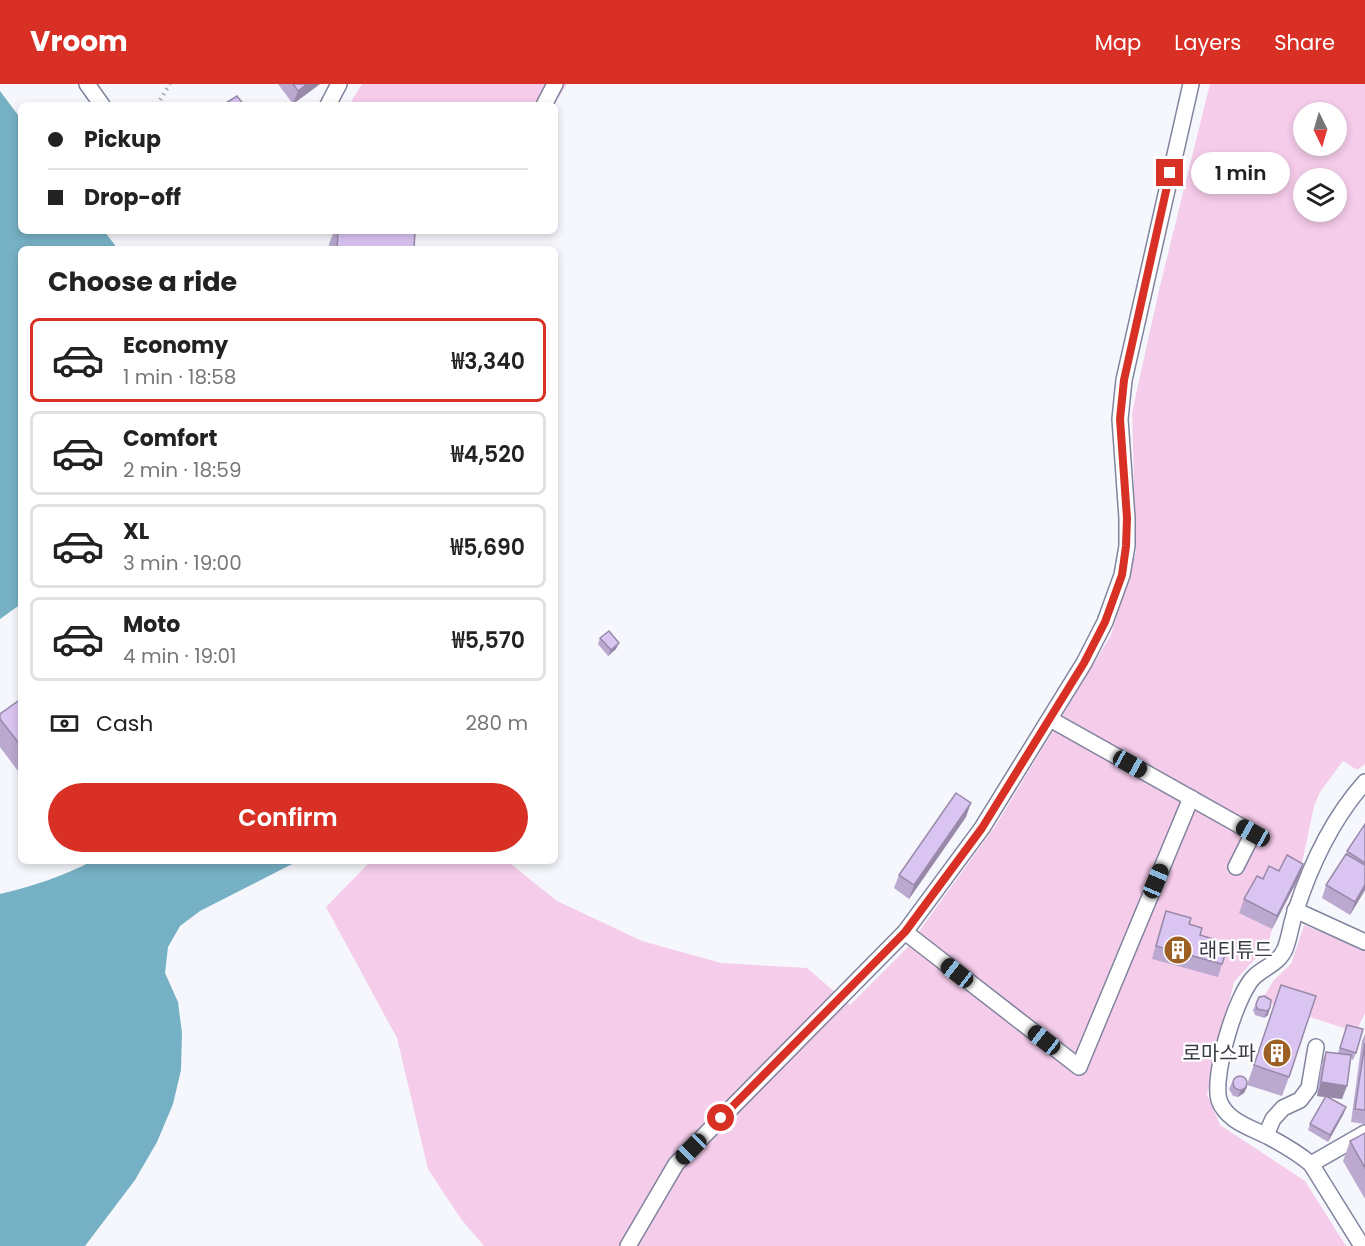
<!DOCTYPE html>
<meta charset="utf-8">
<style>
body{margin:0;font-family:Poppins,"Noto Sans KR",sans-serif;background:#f6f6f6;color:#222;height:100vh;display:flex;flex-direction:column;font-size:22px;white-space:nowrap}
*{box-sizing:border-box;margin:0}
p{font-size:20px;color:#767676}
.icon{flex:none;width:33px;height:33px;fill:none;stroke:currentColor;stroke-width:2;stroke-linecap:round;stroke-linejoin:round}
.map{position:relative;flex:1;overflow:hidden}
.side{position:absolute;left:18px;top:162px;width:540px;height:618px;display:flex;flex-direction:column;background:#fff;border-radius:9px;box-shadow:0 3px 9px #0003}
.side>*{flex:none}
.top-card{position:absolute;left:18px;top:18px;width:540px;height:132px;border-radius:9px;box-shadow:0 3px 9px #0003;display:grid;align-content:center;height:132px;padding:0 30px;background:#fff}
.needle{width:39px;rotate:175deg}
.controls{position:absolute;left:1293px;top:18px;display:grid;gap:12px}
.controls a{display:grid;place-items:center;width:54px;height:54px;border-radius:50%;background:#fff;box-shadow:0 3px 9px #0003;font-size:30px}
.end{position:absolute;width:27px;height:27px;margin:-14px;border:8px solid #d93025;background:#fff;box-shadow:0 0 0 3px #fff}
.from{border-radius:50%}
.bubble{position:absolute;height:42px;border-radius:21px;background:#fff;box-shadow:0 3px 9px #0003;font-size:20px;font-weight:600;line-height:42px;text-align:center}
.car{position:absolute;width:18px;height:36px;margin:-18px -9px;border-radius:8px;box-shadow:0 0 4px 2px #0007;background:linear-gradient(#222 24%,#8ab4d8 0 40%,#222 0 76%,#8ab4d8 0 86%,#222 0)}
.top-card b{display:flex;align-items:center;gap:21px;height:57px;font-size:22px}
.top-card b+b{border-top:2px solid #e0e0e0}
.top-card i{width:15px;height:15px;background:#222}
ul{padding:0;list-style:none}
li{display:flex;align-items:center;gap:18px;height:84px;margin:0 12px 9px;padding:0 18px;border:3px solid #e0e0e0;border-radius:9px}
li div{flex:1}
li b{display:block;font-size:22px}
li em{font-style:normal;font-weight:600}
li.selected{border-color:#d93025}
li>.icon{width:54px;height:54px;stroke-width:1.5}
h2{padding:0 30px;font-size:27px;line-height:72px}
.pay{display:flex;align-items:center;gap:15px;height:66px;padding:0 30px;font-size:22px}
.pay p{margin-inline-start:auto}
.action{display:flex;gap:12px;margin-top:auto;padding:12px 30px}
.action a{flex:1;height:69px;border-radius:36px;background:#d93025;color:#fff;font-size:24px;font-weight:600;line-height:69px;text-align:center}
header{display:flex;align-items:center;gap:36px;box-sizing:border-box;height:84px;padding:0 30px;background:#d93025;color:#fff}
header strong{font-size:28px}
nav{display:flex;gap:33px;margin-inline-start:auto;font-size:21px}
.map>svg:first-child{display:block}
.green{fill:#f5ccea;fill-rule:evenodd}
.water{fill:#76b0c4}
.lines{fill:none;stroke-linecap:round;stroke-linejoin:round}
.lane-casing{stroke:#80849e;stroke-width:18}
.path{stroke:#a5a7af;stroke-width:4;stroke-dasharray:1.5 4.5;stroke-linecap:butt}
.lane{stroke:#fff;stroke-width:15}
.wall{fill:#bba9d0}
.shaded-wall{fill:#9989a9}
.building{fill:#dac4f2;stroke:#9989a9;stroke-width:1.5}
.route{stroke:#d93025;stroke-width:8}
.labels{text-anchor:middle;stroke-width:4.5;stroke-linejoin:round;paint-order:stroke}
.poi-label{font-size:20px;fill:#393b46;stroke:#fff;text-anchor:start}
</style>
<header>
<strong>Vroom</strong>
<nav><a>Map</a><a>Layers</a><a>Share</a></nav>
</header>
<div class="map">
<svg width="1365" height="1162" viewBox="0 0 1365 1162">
<rect width="100%" height="100%" fill="#f5f7fc"/>
<g class="green">
<path d="M362,0H567L554,21H349Z"/>
<path d="M1210,0H1365V680L1357,686L1343,677L1320,708L1314,722L1299,793L1240,829L1272,845L1269,856L1263,866L1234,898L1207,1010L1220,1041L1305,1097L1346,1162H484L461,1135L428,1085L397,954L326,823L371,777H507L557,817L642,857L721,879L807,884L850,921L907,864L996,741L1111,551L1136,468L1132,329L1159,206ZM1304,28H1336V62H1304ZM1304,94H1336V128H1304Z"/>
<path d="M1304,841L1365,866V929L1356,948L1261,917L1274,896L1291,880Z"/>
</g>
<g class="water">
<path d="M0,7L21,35V147H104L118,165H21V520L0,535Z"/>
<path d="M92,777H298L200,827L180,842L168,863L165,889L178,918L182,949L181,986L173,1020L157,1058L135,1096L85,1162H0V810C33,802 62,793 92,777Z"/>
</g>
<g class="lines">
<g class="lane-casing">
<g id="lane">
<path d="M87,0L102,21"/>
<path d="M328,21L339,0"/>
<path d="M544,21L555,0"/>
<path d="M1050,635L1253,749L1236,783"/>
<path d="M1295,826L1365,858"/>
<path d="M905,848L1079,983L1191,714"/>
<path d="M1266,1051L1273,1035L1283,1024L1300,1016L1309,1004L1316,963"/>
<path d="M1311,1080L1365,1049"/>
<path d="M628,1162L676,1080L905,848L982,744L1084,579L1105,538L1122,491L1127,462V434L1120,335L1124,296L1191,0"/>
<path d="M1362,1162L1311,1080C1298,1069 1284,1061 1269,1053C1252,1044 1226,1037 1219,1016C1212,992 1236,909 1255,892C1265,883 1279,879 1285,865C1290,853 1291,838 1296,826C1311,780 1332,735 1365,698"/>
</g>
</g>
<path class="path" d="M157,21L170,0"/>
<use href="#lane" class="lane"/>
</g>
<g class="wall">
<path d="M278,0H320L293,20Z"/>
<path d="M334,147H415L414,165H329V160Z"/>
<path d="M600,554L616,565L608,572L598,560Z"/>
<path d="M21,615V691L0,663V630Z"/>
<path d="M966,733L909,815L894,804L899,791Z"/>
<path d="M1365,740V806L1350,831L1322,814L1326,801Z"/>
<path d="M1279,787L1299,793L1272,845L1239,829L1244,815L1263,795Z"/>
<path d="M1166,827L1200,851L1210,864L1222,880L1218,893L1152,875L1161,841Z"/>
<path d="M1281,901L1289,993L1282,1012L1247,1001Z"/>
<path d="M1259,913L1268,931L1264,934L1255,931L1253,926Z"/>
<path d="M1347,941L1356,969L1353,976L1351,975L1342,1015L1329,1013L1344,1029L1328,1058L1308,1046L1310,1040L1326,1013L1317,1012L1321,981L1326,968L1338,969Z"/>
<path d="M1365,950V1040L1351,1038L1362,957Z"/>
<path d="M1234,994L1247,1003L1244,1009L1238,1013L1233,1012L1229,1005Z"/>
<path d="M1365,1049V1115L1343,1077L1350,1057Z"/>
</g>
<g class="shaded-wall">
<path d="M307,0H320L293,20L298,7Z"/>
<path d="M619,559L616,565L608,572L611,566Z"/>
<path d="M971,719L966,733L909,815L914,801Z"/>
<path d="M1303,780L1299,793L1272,845L1277,832Z"/>
<path d="M1365,801V806L1350,831L1355,818Z"/>
<path d="M1270,924L1268,931L1264,934L1267,927Z"/>
<path d="M1321,998L1347,1002L1342,1015L1317,1012Z"/>
<path d="M1247,1003L1244,1009L1238,1013L1240,1007Z"/>
<path d="M1346,1023L1344,1029L1328,1058L1330,1051Z"/>
</g>
<g class="building">
<path d="M293,0H307L298,7Z"/>
<path d="M237,12L244,21H228L226,19Z"/>
<path d="M338,147H415L414,165H337Z"/>
<path d="M609,547L619,559L611,566L600,554Z"/>
<path d="M21,615V662L0,635V630Z"/>
<path d="M956,709L971,719L914,801L899,791Z"/>
<path d="M1365,740V779L1347,767Z"/>
<path d="M1346,770L1365,781V801L1355,818L1326,801Z"/>
<path d="M1287,771L1303,780L1277,832L1244,815L1257,792L1263,795L1269,782L1279,787Z"/>
<path d="M1166,827L1191,834L1189,840L1202,844L1200,851L1213,855L1210,864L1226,868L1222,880L1156,862Z"/>
<path d="M1281,901L1316,912L1289,993L1254,981Z"/>
<path d="M1264,912L1271,916L1270,924L1267,927L1257,925L1256,920L1259,913Z"/>
<path d="M1347,941L1363,945L1356,969L1340,964Z"/>
<path d="M1365,959V1026L1355,1025Z"/>
<path d="M1326,968L1351,971L1347,1002L1321,998Z"/>
<circle cx="1240" cy="999" r="7"/>
<path d="M1326,1012L1346,1023L1330,1051L1310,1040Z"/>
<path d="M1365,1049V1084L1350,1057Z"/>
</g>
<g class="lines">
<path class="route" d="M721,1034L905,848L982,744L1084,579L1105,538L1122,491L1126,462L1127,434L1120,335L1124,296L1170,89"/>
</g>
<defs>
<g id="building-disc" transform="scale(1.5)"><circle r="9.5" fill="#9d6024" stroke="#fff"/><path d="M-4-6H4V6H1V3H-1V6H-4ZM-2.5-4.3h1.7v1.8h-1.7ZM.8-4.3h1.7v1.8H.8ZM-2.5-1h1.7V.8h-1.7ZM.8-1h1.7V.8H.8Z" fill="#fff"/></g>
</defs>
<g fill-rule="evenodd">
<use href="#building-disc" x="1178" y="866"/>
<use href="#building-disc" x="1277" y="969"/>
</g>
<g class="labels">
<g class="poi-label">
<text x="1199" y="873">래티튜드</text>
<text x="1256" y="976" text-anchor="end">로마스파</text>
</g>
</g>
</svg>
<div class="controls">
<a><svg class="needle" viewBox="-14 -14 28 28"><path d="M0-13l5 13h-10z" fill="#e53935"/><path d="M0 13l5-13h-10z" fill="#767676"/></svg></a>
<a><svg class="icon" aria-label="layers" viewBox="0 0 24 24"><path d="M12 4l9 5-9 5-9-5zM3 14l9 5 9-5"/></svg></a>
</div>
<i class="end from" style="left:721px;top:1034px"></i>
<i class="end" style="left:1170px;top:89px"></i>
<div class="bubble" style="left:1191px;top:68px;width:99px">1 min</div>
<i class="car" style="left:1130px;top:680px;rotate:119deg"></i>
<i class="car" style="left:1253px;top:749px;rotate:299deg"></i>
<i class="car" style="left:1156px;top:797px;rotate:23deg"></i>
<i class="car" style="left:957px;top:889px;rotate:308deg"></i>
<i class="car" style="left:1044px;top:956px;rotate:308deg"></i>
<i class="car" style="left:691px;top:1065px;rotate:225deg"></i>
<div class="top-card">
<b><i class="from"></i>Pickup</b>
<b><i></i>Drop-off</b>
</div>
<section class="side">
<h2>Choose a ride</h2>
<ul>
<li class="selected"><svg class="icon" aria-label="car" viewBox="0 0 24 24"><path d="M5 17H2v-5l4-1 3-4h7l3 4 3 1v5h-3M9 17h6M6 11h13"/><circle cx="7" cy="17" r="2"/><circle cx="17" cy="17" r="2"/></svg><div><b>Economy</b><p>1 min · 18:58</p></div><em>₩3,340</em></li>
<li><svg class="icon" aria-label="car" viewBox="0 0 24 24"><path d="M5 17H2v-5l4-1 3-4h7l3 4 3 1v5h-3M9 17h6M6 11h13"/><circle cx="7" cy="17" r="2"/><circle cx="17" cy="17" r="2"/></svg><div><b>Comfort</b><p>2 min · 18:59</p></div><em>₩4,520</em></li>
<li><svg class="icon" aria-label="car" viewBox="0 0 24 24"><path d="M5 17H2v-5l4-1 3-4h7l3 4 3 1v5h-3M9 17h6M6 11h13"/><circle cx="7" cy="17" r="2"/><circle cx="17" cy="17" r="2"/></svg><div><b>XL</b><p>3 min · 19:00</p></div><em>₩5,690</em></li>
<li><svg class="icon" aria-label="car" viewBox="0 0 24 24"><path d="M5 17H2v-5l4-1 3-4h7l3 4 3 1v5h-3M9 17h6M6 11h13"/><circle cx="7" cy="17" r="2"/><circle cx="17" cy="17" r="2"/></svg><div><b>Moto</b><p>4 min · 19:01</p></div><em>₩5,570</em></li>
</ul>
<div class="pay"><svg class="icon" aria-label="cash" viewBox="0 0 24 24"><path d="M3 7h18v10H3z"/><circle cx="12" cy="12" r="2"/></svg>Cash<p>280 m</p></div>
<div class="action"><a>Confirm</a></div>
</section>
</div>
